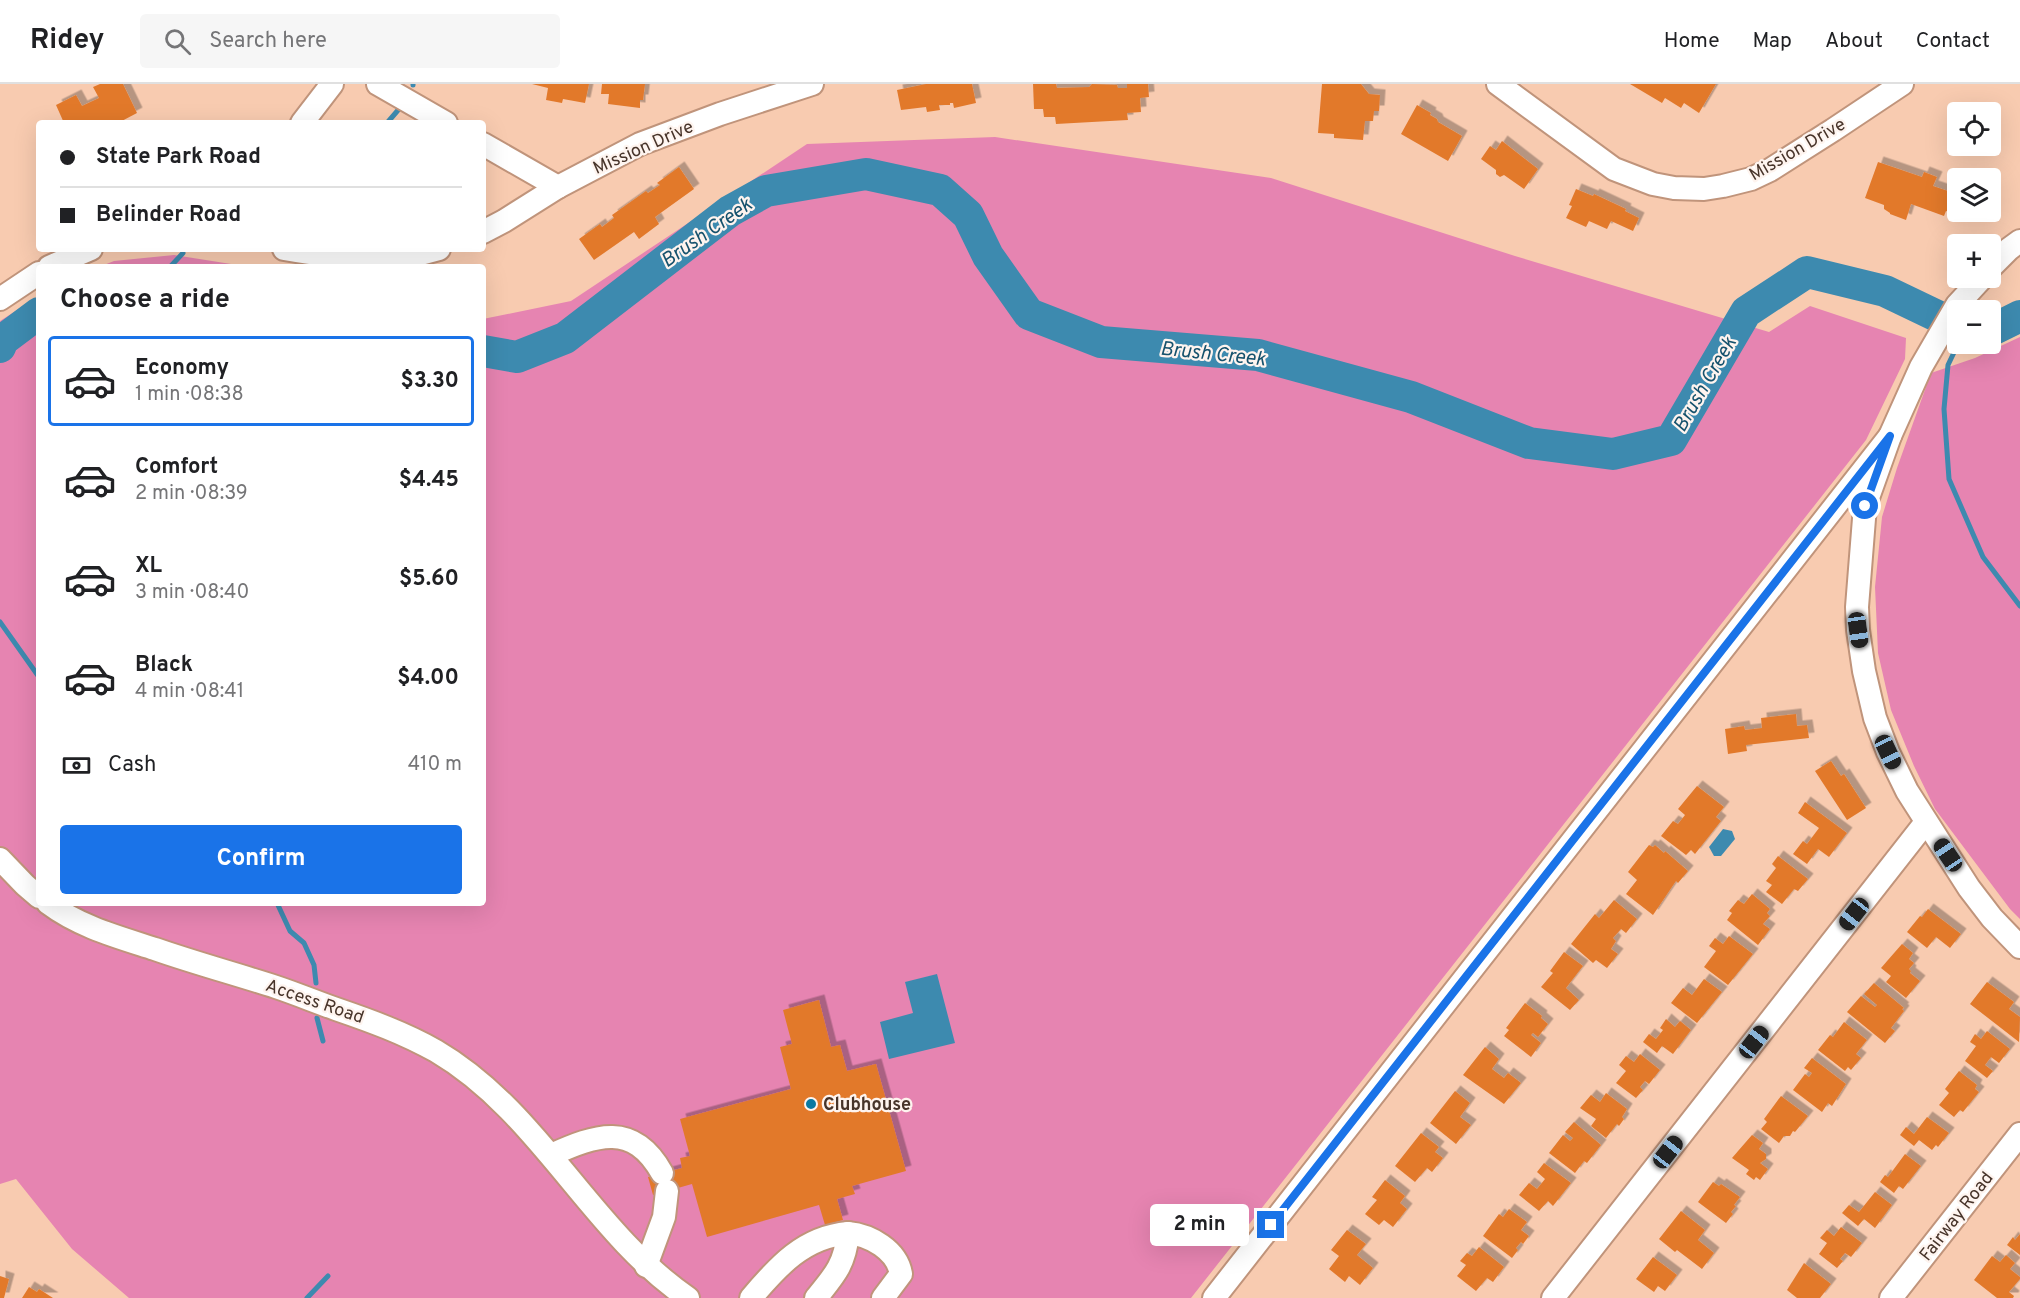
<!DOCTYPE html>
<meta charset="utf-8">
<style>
body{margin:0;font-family:Overpass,sans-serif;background:#f6f6f6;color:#202124;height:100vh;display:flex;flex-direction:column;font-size:22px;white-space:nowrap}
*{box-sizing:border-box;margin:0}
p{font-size:20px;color:#757577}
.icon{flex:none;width:33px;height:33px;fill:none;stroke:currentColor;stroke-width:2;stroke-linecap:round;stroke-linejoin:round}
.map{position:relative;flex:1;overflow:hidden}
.side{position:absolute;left:36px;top:180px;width:450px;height:642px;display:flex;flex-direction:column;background:#fff;border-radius:6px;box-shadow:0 6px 24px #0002}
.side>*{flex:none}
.guide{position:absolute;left:36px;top:36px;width:450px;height:132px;border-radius:6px;box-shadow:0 6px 24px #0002;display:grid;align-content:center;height:132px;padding:0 24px;background:#fff}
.controls{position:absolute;left:1947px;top:18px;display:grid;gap:12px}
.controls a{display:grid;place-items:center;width:54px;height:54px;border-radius:6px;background:#fff;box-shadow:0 6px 24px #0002;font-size:30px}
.end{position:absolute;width:27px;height:27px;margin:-14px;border:8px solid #1a73e8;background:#fff;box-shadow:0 0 0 3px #fff}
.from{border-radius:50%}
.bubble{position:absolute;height:42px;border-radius:6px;background:#fff;box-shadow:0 6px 24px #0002;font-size:20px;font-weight:700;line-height:42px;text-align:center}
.car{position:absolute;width:18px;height:36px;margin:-18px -9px;border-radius:8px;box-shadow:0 0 4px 2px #0007;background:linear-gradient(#222 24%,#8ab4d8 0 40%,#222 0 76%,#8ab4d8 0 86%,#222 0)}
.guide b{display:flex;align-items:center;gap:21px;height:57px;font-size:22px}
.guide b+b{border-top:2px solid #e0e0e0}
.guide i{width:15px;height:15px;background:#202124}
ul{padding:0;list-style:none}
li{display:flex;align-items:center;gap:18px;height:90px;margin:0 12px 9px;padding:0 12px;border:3px solid transparent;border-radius:6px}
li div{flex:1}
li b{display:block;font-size:22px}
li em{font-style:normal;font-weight:700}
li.active{border-color:#1a73e8}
li>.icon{width:54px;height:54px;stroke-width:1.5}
h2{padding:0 24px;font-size:27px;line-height:72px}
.pay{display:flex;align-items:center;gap:15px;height:66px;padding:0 24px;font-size:22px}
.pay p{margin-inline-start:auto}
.action{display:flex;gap:12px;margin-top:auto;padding:12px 24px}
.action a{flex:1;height:69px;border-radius:6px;background:#1a73e8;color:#fff;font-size:24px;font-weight:700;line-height:69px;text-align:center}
header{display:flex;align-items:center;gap:36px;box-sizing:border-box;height:84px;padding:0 30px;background:#fff;border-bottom:2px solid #e0e0e0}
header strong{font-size:28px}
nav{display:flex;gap:33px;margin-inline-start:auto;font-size:21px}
.search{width:420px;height:54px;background:#f6f6f6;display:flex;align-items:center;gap:15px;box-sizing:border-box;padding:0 21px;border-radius:6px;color:#757577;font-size:22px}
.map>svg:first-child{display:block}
.green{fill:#e684b1}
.water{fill:#3d8aaf}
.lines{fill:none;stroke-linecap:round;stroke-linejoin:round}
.stream{stroke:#3d8aaf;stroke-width:5}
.river{stroke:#3d8aaf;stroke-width:32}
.building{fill:#e2792c;filter:url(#shadow)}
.minor-casing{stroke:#c0947b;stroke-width:26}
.minor{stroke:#fff;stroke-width:22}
.route{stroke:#1a73e8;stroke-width:8}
.poi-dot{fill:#0a79a2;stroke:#fef4ef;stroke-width:2}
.labels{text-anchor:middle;stroke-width:4.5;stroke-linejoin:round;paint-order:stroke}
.street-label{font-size:18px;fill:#47342a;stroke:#fef4ef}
.poi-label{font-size:18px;font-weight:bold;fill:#47342a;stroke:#fef4ef;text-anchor:start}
.water-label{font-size:20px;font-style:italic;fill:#16526d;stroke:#fef4ef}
</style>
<header>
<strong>Ridey</strong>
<div class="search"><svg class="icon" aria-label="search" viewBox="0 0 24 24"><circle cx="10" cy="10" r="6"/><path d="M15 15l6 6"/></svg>Search here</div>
<nav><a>Home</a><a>Map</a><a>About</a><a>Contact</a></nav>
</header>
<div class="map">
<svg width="2020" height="1214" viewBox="0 0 2020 1214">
<defs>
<filter id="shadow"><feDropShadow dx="5.5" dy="-5.5" stdDeviation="0" flood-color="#0004"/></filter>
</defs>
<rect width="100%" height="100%" fill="#f8cbb0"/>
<g class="green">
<path d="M995,53L1271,94L1515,172L1769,248L1810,222L1906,254L1905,275L1866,356L1191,1214H129L72,1165L16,1095L0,1100V237L39,212V819H483V235L571,217L807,60Z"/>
<path d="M174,171L250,183H99L114,177Z"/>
<path d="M2020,253V835L2010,825L1935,725L1914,682L1891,626L1878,569L1875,503L1882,433L1897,384L1931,289L1975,274Z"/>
</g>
<g class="water">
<path d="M1723,745L1732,747L1735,755L1721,772H1714L1709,763Z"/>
<path d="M937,890L955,959L889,975L880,938L913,929L905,898Z"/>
</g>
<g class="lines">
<g class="stream">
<path d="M413,1V0"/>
<path d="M387,39L399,25"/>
<path d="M170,183L183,169"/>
<path d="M1958,260L1948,281L1944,325L1949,395L1983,473L2020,522"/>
<path d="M0,538L39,593"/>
<path d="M277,819L290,847L304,859L314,881L316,899"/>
<path d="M317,934L323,957"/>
<path d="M307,1214L328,1192"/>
</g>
<g class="river">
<path d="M1990,247L2020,232"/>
<path d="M0,263L3,256L39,229"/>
<path d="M483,267L517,273L565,254L730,127L766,107L866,90L940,106L968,131L988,172L1029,230L1101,258L1258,271L1411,313L1529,359L1613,370L1671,356L1746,228L1807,188L1885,207L1958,242"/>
</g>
</g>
<g class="building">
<path d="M100,0H123L137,29L118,39H64L56,21L76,11L82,22L99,14L93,3Z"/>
<path d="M532,0H589L585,19L563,15L562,19L546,16L548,4Z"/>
<path d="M602,0H645L643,16H640V24L608,20L609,10H601Z"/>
<path d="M926,0H972L976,19L954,24L953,19H950V21H939L940,26L927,28L926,23L901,26L897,6Z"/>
<path d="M1033,0H1056L1057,4L1089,3L1092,0L1117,1L1118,4H1127V0H1148L1149,13L1140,14L1141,28L1127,29L1128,36L1056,40L1055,33H1044L1043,25H1034Z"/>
<path d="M1322,0H1361L1369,10L1380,11L1379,27H1374L1373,37H1365L1363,56L1334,54V50L1318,49Z"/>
<path d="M1630,0H1716L1699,29L1684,19L1681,24L1665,14L1662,19Z"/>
<path d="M1417,21L1431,29L1430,31L1437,35L1438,38L1462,52L1448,77L1401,50Z"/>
<path d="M1502,57L1538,85L1524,105L1504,91L1500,93L1496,90V86L1481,75L1490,62L1496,66Z"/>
<path d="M1878,78L1922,93L1924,88L1937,93L1933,102L1954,109L1953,112L1958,113L1956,131L1946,127L1944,132L1911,120L1906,136L1890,130V129L1884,125V121L1865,114Z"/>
<path d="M679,83L694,105L655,133L659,140L639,155L634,148L594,176L579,155L600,140L602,143L614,134L612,131L646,107L648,109L660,101L657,99Z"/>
<path d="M1576,105L1593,112L1594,110L1626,125L1625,127L1639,134L1633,147L1611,137L1607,145L1589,137L1586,143L1566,134L1572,122L1569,121Z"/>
<path d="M1796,630L1797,642L1807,641L1809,654L1746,661L1747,667L1728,670L1725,645L1744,642L1745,646L1762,644L1761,634Z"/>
<path d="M1831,677L1841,692L1844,690L1866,724L1847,736L1815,687Z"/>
<path d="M1697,702L1724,723L1716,733L1721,737L1695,770L1691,766L1686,771L1661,752L1673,737L1678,740L1685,731L1678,725Z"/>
<path d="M1805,718L1847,749L1829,773L1818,765L1807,780L1793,770L1803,757L1807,760L1819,744L1798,729Z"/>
<path d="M1649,761L1653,763L1655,761L1664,769L1665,767L1688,787L1678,799L1676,797L1653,831L1626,810L1637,796L1628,788Z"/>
<path d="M1778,772L1808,795L1798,807L1794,805L1782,820L1766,808L1772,801L1766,797L1776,784L1772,780Z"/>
<path d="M1752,810L1770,825L1767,829L1770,832L1763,840L1770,845L1758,861L1727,836L1732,829L1729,827L1738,816L1744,820Z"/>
<path d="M1614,816L1637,835L1626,849L1621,845L1613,854L1616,857L1611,865L1618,870L1607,884L1596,876L1593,879L1571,860L1595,830L1599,834Z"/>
<path d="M1928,825L1961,850L1950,864L1936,853L1927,864L1907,848L1920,832L1922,833Z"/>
<path d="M1729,852L1753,870L1728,901L1704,883L1716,867L1709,862L1715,854L1723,860Z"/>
<path d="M1902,860L1913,869L1909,875L1914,879L1909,885L1911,887L1910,889L1920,897L1906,914L1886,898L1891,892L1881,884Z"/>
<path d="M1564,868L1583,882L1566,904L1579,916L1570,926L1541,903L1553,889L1550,887Z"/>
<path d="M1704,895L1722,908L1697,939L1671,919L1683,904L1692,911Z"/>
<path d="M1987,898L2014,918L2009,925L2020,933L2019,958L1970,920Z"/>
<path d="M1874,899L1904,924L1902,925L1904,927L1891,944L1895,947L1885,959L1847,928L1861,912L1875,923L1877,921L1864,910Z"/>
<path d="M819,916L831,963L840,961L847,987L876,980L906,1087L852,1102L855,1110L837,1115L843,1136L825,1141L819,1121L707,1153L692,1100L653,1111L648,1093L682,1084L680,1074L690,1072L680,1035L791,1005L780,963L792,960L783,926Z"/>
<path d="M1525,919L1542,932L1541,934L1548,940L1538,953L1533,949L1531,951L1541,959L1531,973L1504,952L1509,946L1506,944Z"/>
<path d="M1666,935L1675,943L1680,937L1691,946L1673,970L1662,962L1657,969L1643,958L1649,950L1656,955L1663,946L1660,944Z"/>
<path d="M1844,938L1867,956L1856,970L1861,974L1851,986L1848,983L1845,987L1818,966L1830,951L1833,953Z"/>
<path d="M1987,947L2010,965L1999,979L1991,973L1985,981L1993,987L1987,994L1965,977L1976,962L1970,958L1975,950L1981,955Z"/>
<path d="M1485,963L1499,975L1492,985L1504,994L1508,989L1521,999L1504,1020L1463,991Z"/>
<path d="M1640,970L1660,986L1649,1000L1645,997L1640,1003L1643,1006L1636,1014L1616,999L1626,987L1619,981L1626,972L1634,978Z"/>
<path d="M1812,974L1846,1000L1832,1022L1828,1019L1822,1028L1793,1006L1805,990L1809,993L1812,989L1804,984Z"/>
<path d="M1959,987L1977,1001L1975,1005L1979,1008L1963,1028L1960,1026L1954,1033L1939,1021L1949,1009L1945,1005Z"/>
<path d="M1455,1007L1470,1019L1460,1033L1471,1041L1456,1060L1430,1039Z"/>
<path d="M1606,1009L1627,1025L1622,1033L1624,1035L1619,1042L1617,1040L1606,1054L1591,1042L1596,1035L1580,1024L1591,1011L1600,1018Z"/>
<path d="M1781,1012L1808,1032L1795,1048L1793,1047L1790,1052H1784L1779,1059L1761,1045L1767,1038L1764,1035Z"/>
<path d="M1927,1033L1949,1049L1938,1063L1936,1061L1932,1066L1919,1056L1914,1062L1900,1051L1906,1043L1914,1050Z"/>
<path d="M1574,1038L1601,1061L1587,1079L1584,1077L1575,1089L1549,1069L1563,1051L1570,1057L1573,1054L1565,1048Z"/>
<path d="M1421,1049L1439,1063L1435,1068L1443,1074L1432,1088L1427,1084L1415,1098L1395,1082Z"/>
<path d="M1752,1051L1763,1059L1759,1065L1766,1070V1075L1760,1079L1768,1085L1760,1096L1756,1093L1754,1096L1746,1090L1749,1086L1732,1074Z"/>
<path d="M1905,1070L1921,1082L1903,1105L1899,1102L1894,1109L1880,1098L1885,1091L1888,1093Z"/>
<path d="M1544,1079L1571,1099L1553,1122L1548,1117L1539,1127L1519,1111L1529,1099L1537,1105L1545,1095L1537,1088Z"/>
<path d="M1385,1096L1405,1112L1400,1119L1407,1125L1393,1143L1384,1136L1379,1141L1365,1130L1377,1116L1372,1113Z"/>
<path d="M1713,1098L1719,1102L1721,1100L1740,1113L1734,1121L1736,1122L1731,1128L1733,1130L1726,1139L1698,1118Z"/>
<path d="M1875,1108L1892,1121L1875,1144L1864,1135L1858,1142L1842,1129L1849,1121L1859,1128Z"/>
<path d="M1509,1125L1527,1138L1521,1146L1529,1152L1523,1160L1521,1158L1516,1164L1518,1166L1512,1174L1483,1152L1499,1130L1503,1133Z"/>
<path d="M1681,1127L1705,1146L1698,1156L1714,1169L1702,1185L1677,1166L1675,1168L1659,1155Z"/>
<path d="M1841,1143L1862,1159L1851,1173L1845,1169L1840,1175L1843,1177L1837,1184L1819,1170L1827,1159L1820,1154L1827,1146L1834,1152Z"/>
<path d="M1347,1146L1366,1160L1357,1171L1373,1184L1360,1201L1349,1192L1345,1198L1329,1185L1339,1172L1331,1166Z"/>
<path d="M2020,1150V1171L2007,1161L2013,1153L2015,1156Z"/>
<path d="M1479,1163L1504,1183L1493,1198L1487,1194L1476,1207L1457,1192L1466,1181L1460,1177L1467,1169L1472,1172Z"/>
<path d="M2006,1171L2015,1179L2010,1185L2020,1193V1195L2009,1208L2014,1212L2013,1214H1997L1974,1196L1992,1172L2000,1178Z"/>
<path d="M1653,1173L1677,1191L1665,1207L1658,1202L1654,1208L1636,1195Z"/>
<path d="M1804,1179L1831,1200L1820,1214H1797L1787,1206Z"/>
<path d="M0,1192L9,1195L4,1214H0Z"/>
<path d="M29,1203L37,1208L39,1205L53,1214H22Z"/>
</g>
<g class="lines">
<g class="minor-casing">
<g id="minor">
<path d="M378,0L446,39"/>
<path d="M1498,0L1614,85L1653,100L1674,104L1704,105L1723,102L1751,95L1770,86L1833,46L1902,0"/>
<path d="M302,39L332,0"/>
<path d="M483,60L558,103"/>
<path d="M483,148L504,137L558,103L640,60L720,30L812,0"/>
<path d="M284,165C336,174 388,181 439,165"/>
<path d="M49,183L91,165"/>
<path d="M1990,184L2009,165L2020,157"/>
<path d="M1982,194L1957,221L1921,283L1890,352L1865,422L1857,523L1858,546L1864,587L1875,634L1888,668L1907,707L1969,804L1992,834L2020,863"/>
<path d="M0,215L39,189"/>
<path d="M0,775L25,801L39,813"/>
<path d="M48,819C80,843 118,853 155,865C195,879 236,890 276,903C297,910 316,918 336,925C371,937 404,949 436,967C540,1028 590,1147 688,1214"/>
<path d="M551,1071C596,1051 633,1037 662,1089"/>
<path d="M848,1149C870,1151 897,1166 901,1190L883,1214"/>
<path d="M646,1182L664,1133L667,1107"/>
<path d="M751,1214C778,1182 804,1153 848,1149C845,1180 835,1191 816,1214"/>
<path d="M1214,1214L1890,352"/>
<path d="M1553,1214L1926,738"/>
<path d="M1891,1214L2020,1050"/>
</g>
</g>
<use href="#minor" class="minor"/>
</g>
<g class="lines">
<path class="route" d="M1271,1141L1890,352L1865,422"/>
</g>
<circle class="poi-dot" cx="811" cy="1020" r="6"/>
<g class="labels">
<g class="street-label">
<text transform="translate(643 63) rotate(-24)" y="6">Mission Drive</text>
<text transform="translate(1797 65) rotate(-30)" y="6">Mission Drive</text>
<text transform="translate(315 917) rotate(19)" y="6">Access Road</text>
<text transform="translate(1956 1132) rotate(-52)" y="6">Fairway Road</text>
</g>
<g class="poi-label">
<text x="823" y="1026">Clubhouse</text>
</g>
<g class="water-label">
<text transform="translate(706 148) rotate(-35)" y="7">Brush Creek</text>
<text transform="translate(1213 269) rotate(6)" y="7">Brush Creek</text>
<text transform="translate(1704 300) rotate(-60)" y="7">Brush Creek</text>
</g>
</g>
</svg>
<div class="controls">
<a><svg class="icon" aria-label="locate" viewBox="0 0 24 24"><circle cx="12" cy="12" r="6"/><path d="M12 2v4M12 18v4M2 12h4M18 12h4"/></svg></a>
<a><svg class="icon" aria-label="layers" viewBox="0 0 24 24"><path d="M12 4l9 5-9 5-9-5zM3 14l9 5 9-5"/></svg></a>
<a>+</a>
<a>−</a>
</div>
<i class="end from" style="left:1865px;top:422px"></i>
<i class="end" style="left:1271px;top:1141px"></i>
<div class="bubble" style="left:1150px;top:1120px;width:99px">2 min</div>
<i class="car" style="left:1858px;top:546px;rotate:172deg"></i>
<i class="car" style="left:1888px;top:668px;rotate:155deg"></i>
<i class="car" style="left:1948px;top:771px;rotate:326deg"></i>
<i class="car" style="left:1854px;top:830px;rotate:218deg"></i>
<i class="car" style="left:1754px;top:958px;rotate:38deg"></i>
<i class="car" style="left:1668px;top:1068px;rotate:38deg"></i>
<div class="guide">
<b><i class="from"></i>State Park Road</b>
<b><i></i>Belinder Road</b>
</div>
<section class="side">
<h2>Choose a ride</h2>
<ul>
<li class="active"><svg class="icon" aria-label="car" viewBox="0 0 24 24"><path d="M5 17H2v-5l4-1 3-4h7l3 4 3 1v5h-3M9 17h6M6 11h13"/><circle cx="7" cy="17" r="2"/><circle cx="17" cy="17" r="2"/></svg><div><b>Economy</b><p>1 min · 08:38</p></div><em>$3.30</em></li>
<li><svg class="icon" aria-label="car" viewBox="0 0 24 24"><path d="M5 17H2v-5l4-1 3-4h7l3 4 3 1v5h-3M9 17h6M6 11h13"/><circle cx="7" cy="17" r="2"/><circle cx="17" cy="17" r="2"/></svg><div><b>Comfort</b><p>2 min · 08:39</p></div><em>$4.45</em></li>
<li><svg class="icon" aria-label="car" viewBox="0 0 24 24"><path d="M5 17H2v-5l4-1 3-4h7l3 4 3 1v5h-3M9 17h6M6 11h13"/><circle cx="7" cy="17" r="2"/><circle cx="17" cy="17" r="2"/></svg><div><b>XL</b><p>3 min · 08:40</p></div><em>$5.60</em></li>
<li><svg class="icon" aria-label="car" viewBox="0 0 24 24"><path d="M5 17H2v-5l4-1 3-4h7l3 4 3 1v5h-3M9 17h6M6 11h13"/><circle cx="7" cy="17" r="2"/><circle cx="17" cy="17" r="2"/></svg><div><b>Black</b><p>4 min · 08:41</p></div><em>$4.00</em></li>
</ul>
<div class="pay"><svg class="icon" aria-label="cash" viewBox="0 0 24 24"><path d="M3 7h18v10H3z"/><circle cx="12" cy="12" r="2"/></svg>Cash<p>410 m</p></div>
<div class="action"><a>Confirm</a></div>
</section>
</div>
